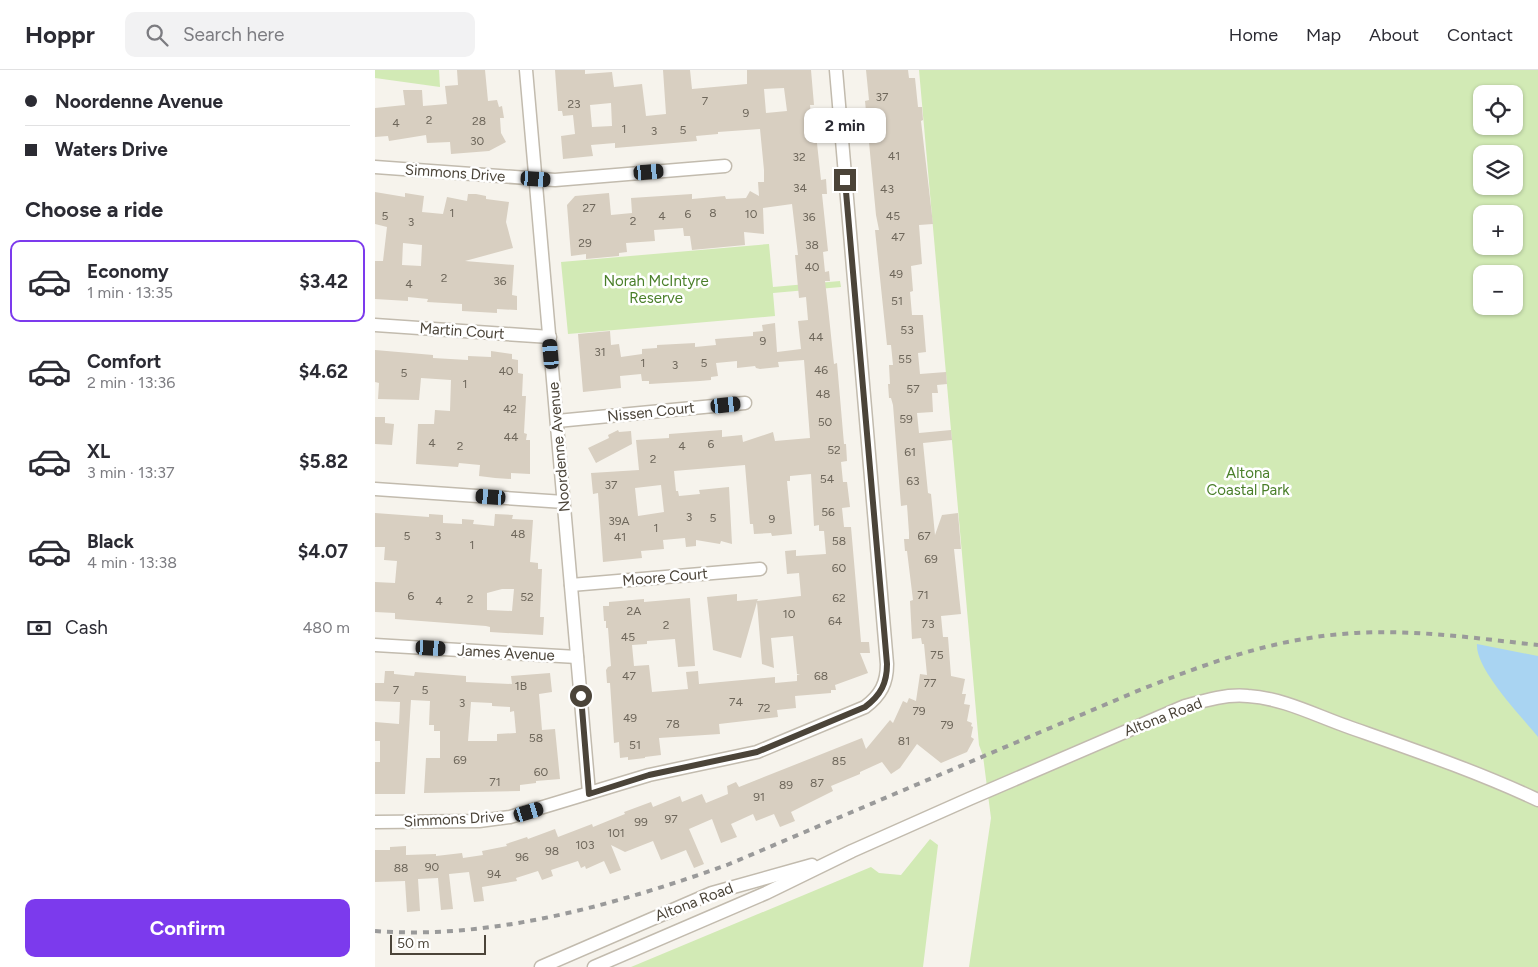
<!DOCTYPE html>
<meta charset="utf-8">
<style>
body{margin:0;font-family:Figtree,sans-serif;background:#f2f2f3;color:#2b2b33;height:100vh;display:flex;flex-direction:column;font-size:19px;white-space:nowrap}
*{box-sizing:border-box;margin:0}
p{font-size:16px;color:#7c7c81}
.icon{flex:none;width:28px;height:28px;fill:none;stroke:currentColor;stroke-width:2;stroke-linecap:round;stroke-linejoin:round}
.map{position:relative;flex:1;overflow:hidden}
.side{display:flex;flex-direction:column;background:#fff;width:375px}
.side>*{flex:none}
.guide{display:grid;align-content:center;height:110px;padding:0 25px;background:#fff}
.tools{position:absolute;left:1098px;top:15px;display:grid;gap:10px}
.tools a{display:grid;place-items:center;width:50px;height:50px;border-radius:10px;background:#fff;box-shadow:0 1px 4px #0004;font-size:25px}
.scale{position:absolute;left:15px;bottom:12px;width:96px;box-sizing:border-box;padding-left:5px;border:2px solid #4b4439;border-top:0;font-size:14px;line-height:18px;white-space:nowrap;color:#4b4439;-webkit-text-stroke:4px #fff;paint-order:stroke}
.end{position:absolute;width:22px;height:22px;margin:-11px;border:6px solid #4b4439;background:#fff;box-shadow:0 0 0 2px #fff}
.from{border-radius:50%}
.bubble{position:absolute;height:35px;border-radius:10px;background:#fff;box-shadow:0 1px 4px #0004;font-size:16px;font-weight:700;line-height:35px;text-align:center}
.car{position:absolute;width:15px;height:30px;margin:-15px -8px;border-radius:6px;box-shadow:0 0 4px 1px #0007;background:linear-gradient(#222 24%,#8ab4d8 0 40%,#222 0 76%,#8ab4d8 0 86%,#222 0)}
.guide b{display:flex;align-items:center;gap:18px;height:48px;font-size:19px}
.guide b+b{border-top:1px solid #e1e1e2}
.guide i{width:12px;height:12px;background:#2b2b33}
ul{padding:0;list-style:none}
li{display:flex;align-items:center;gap:15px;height:82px;margin:0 10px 8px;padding:0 15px;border:2px solid transparent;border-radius:10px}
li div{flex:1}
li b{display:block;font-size:19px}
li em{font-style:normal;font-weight:700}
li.active{border-color:#7c3aed}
li>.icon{width:45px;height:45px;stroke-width:1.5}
h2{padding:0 25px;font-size:22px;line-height:60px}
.pay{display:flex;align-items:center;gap:12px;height:55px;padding:0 25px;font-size:19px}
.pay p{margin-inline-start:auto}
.action{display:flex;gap:10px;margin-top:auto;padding:10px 25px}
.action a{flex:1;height:58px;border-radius:10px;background:#7c3aed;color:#fff;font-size:20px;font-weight:700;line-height:58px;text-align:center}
header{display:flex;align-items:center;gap:30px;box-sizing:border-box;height:70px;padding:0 25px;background:#fff;border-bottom:1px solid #e1e1e2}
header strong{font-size:24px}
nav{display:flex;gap:28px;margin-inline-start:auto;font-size:18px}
.search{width:350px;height:45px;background:#f2f2f3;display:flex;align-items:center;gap:12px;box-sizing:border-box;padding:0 18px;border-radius:10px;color:#7c7c81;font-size:19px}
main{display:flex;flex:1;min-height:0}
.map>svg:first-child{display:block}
.green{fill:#d2eab5;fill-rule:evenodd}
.water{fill:#a9d4f2}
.building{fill:#d8cfc1;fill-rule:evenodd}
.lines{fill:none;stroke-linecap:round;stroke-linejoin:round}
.street-casing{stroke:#c2bbae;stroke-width:15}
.street{stroke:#fff;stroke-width:12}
.rail{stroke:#9a9a9a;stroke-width:4;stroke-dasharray:6 6;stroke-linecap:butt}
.route{stroke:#4b4439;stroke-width:6}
.labels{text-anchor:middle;stroke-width:5;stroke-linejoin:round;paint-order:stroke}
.number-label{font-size:12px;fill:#6e675b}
.street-label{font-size:15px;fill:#4b4439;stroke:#fff}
.park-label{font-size:15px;fill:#4a7f2a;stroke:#fff}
</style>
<header>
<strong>Hoppr</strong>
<div class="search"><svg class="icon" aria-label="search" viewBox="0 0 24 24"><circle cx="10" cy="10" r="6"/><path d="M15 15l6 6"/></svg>Search here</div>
<nav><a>Home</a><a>Map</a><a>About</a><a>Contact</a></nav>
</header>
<main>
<section class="side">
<div class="guide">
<b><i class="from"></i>Noordenne Avenue</b>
<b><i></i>Waters Drive</b>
</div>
<h2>Choose a ride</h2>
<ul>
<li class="active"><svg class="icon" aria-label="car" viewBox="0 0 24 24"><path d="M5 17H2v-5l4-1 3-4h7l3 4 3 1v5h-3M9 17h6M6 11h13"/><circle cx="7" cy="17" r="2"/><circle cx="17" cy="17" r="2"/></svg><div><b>Economy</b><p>1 min · 13:35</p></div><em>$3.42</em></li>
<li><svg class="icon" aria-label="car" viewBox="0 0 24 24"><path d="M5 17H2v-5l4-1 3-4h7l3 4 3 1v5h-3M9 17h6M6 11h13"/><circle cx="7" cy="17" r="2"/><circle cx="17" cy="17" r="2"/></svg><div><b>Comfort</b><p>2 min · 13:36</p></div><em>$4.62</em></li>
<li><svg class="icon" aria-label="car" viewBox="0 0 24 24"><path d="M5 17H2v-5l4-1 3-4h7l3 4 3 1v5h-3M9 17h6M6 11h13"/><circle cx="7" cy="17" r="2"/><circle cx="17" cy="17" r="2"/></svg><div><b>XL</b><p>3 min · 13:37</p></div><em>$5.82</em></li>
<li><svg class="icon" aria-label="car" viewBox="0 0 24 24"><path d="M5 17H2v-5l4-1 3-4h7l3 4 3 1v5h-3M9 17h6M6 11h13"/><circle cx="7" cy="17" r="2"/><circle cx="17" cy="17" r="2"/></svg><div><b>Black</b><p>4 min · 13:38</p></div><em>$4.07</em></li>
</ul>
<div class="pay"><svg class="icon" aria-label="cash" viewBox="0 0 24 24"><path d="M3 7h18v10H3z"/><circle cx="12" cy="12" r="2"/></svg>Cash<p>480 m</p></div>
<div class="action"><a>Confirm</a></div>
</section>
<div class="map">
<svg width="1163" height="897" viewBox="0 0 1163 897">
<rect width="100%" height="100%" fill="#f6f3ec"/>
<g class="green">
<path d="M0,0H64L65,17L0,8Z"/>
<path d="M544,0H1163V897H594L616,748L608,686L604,675ZM1106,24H1139V56H1106ZM1106,84H1139V116H1106ZM1106,144H1139V176H1106ZM1106,204H1139V236H1106Z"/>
<path d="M394,174L398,217L465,211L466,217L398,223L400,246L193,264L186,192Z"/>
<path d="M555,769L563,775L548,897H256L496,797L504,803L526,805Z"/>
</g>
<path class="water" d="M1102,574L1163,586V667C1147,647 1100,599 1102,574Z"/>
<g class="building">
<path d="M82,0H110L113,31L122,30L124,37L127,36L129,48H125L126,63L131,72L114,81L76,84L75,72L52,73L51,65L14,71L13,66L0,67V38L30,35L28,20H47L48,36L72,34L70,16L83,15Z"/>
<path d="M180,0H210V4L237,2L239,17L267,14L271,46L291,44L288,0H315L317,19L372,14V0H436L439,35H435L437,55H440L446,110L451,109L452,124H447L453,181L448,182L450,202L454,201L455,211H450L453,237L459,294L462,293L469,374H471L472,391L466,392L468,412H472L475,437L467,438L469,457H476L486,572H494L495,583H485L493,603L460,615L461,620H456V623L420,626L421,638L402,640L403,647L344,654L345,664L284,668L286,685L270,687V688L253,690V687L245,688L244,672L239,673L235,613H232L231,600L233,597L236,596L235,584L233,558H231V551H229L228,536H234V532L269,529V532L315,528L320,596L303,597L300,569L272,571V574L257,575L259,596L274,595L277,622L313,619L311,602L323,601L324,614L400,607V613L422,611V605H425L422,604L418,566L396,568L399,598L387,594L382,532L366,588L338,580L332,527L362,524V531L383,529L382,531L426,526L424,503L412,504L410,481L421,480V486L451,484L449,461H444V455L439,456L436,404L415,406V411H412L417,464L397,466L396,463L379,464L378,454H375L370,395L299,401L301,421H303L304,426L325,424L324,420L354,417L357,474L346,471L345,474L321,470V476L311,477L310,468L288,470L289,479L266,481L267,488L228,492L223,423L218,424L216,403L264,400L261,370L294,368V364L347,360V367L367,365L368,372L398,362L400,371L435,368L429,290L403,292L404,297L385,299L381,298L380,296L362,298V291L341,293L343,306L336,307V310L325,311L274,314V311H267L266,304L245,306L246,318L208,322L203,264L235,261L236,275L244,274L246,287L267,284V279L282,278V275L320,273V277L341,275L340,269L378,266V262L388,261L387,255L400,253L402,282L426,279L423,251L433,250L431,227L424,228L420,185H423L417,134L388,138L389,164L369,162L370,175L317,180L315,166H309L308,158L279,160L280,171L251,173L252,182L244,183V186L211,189V184L196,186L192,135L200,126L234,123L236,145L257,143L256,128L317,124V129L350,126L351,129L371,128L375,121L384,126L383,112H389V100L385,59L343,62V64L321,66L322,71L240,78V73L216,75L218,86L188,89L186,66L200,64L198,45L188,46L187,41H183ZM409,18L412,41L391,43L389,19ZM236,33L237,56L217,57L215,35ZM286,415L289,442L263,446L260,418Z"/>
<path d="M491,0H533L534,8H540L543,37H547L548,50L546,51L558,154L544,155L547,194L536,196L538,221L535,222L537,245H548L551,282L543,283L545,304L571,302L572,314L562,315L563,323H557L558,342L542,343L544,363L576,360L577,370L548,373L553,423L556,424L560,465L567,445L583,443L586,479H579L586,544L566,546L568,567H573L576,606L590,609L587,624H591L589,634L595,635L592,651L597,653L596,656L598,657L596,667L599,669L592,682L566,693L542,674L525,698L516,704L507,692L485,702V704L456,716L458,721L416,742L420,751L405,757L399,744L381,751L378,744L356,754L362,767L346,773L337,749L314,759L329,794L319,798L311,780L286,790L278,771L250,782L236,775L246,800L235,804L229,791L211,799L210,796L206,798L203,791L176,800L178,806L167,810L163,801L141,808L142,811L107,817L109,831L99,832L94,802L74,804L78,839L66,840L63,808L43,809L45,841L32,842L30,811L0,812V780H15V777L31,776V785L61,784V786L87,783L88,788L108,785L107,781L132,776L131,774L152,767L153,769L180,759L183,767L217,754L218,757L250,744L249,742L276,732L278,737L305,726L307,732L327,724L331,733L353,724L352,716L361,712L364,717L487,668L491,679L515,650L518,653L528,631L532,633L534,628L541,631L545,604L552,605L549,574H547L546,568L537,569L535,531L538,530L532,481H530L529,469H534V463L532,435L526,436L518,335L516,328H514L513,314H515L514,295H518L516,275H512L500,160H504L501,145L490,31L494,30Z"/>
<path d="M0,122L30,127V123L49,126L47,142L68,144L72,127L92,131L93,124H101L111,126V129L134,132L131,152L138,178L90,191L139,195L137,225L142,226V240L122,239V243L87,241V234L52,232L53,229L33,227V231L0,229V191H8L12,157L0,154ZM28,173L47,175L46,196L27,195Z"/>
<path d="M0,280L58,285V288L93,290V286L116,287V281L137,284V289L143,290V303L148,304L147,326H151L149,363L152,364L151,370H155V404L136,403V409L120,408L104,406L105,395L84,393L83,397L41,394L43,354H59L60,340L75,341L76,310L46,308L44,330L3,329L4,313L0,312Z"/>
<path d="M0,347H10V353L19,354L17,375L0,374Z"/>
<path d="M243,360L244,362L256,361L257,374L221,393L213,378L234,368L233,365Z"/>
<path d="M0,443L54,447V444L68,445V453L87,454V449L99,450L98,454L119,456L120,444L138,445L137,449L158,450L155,492L163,493V499H167L165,547H169L168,565L115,562V557L111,556L20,549V543L0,542V512L20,513L22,491L9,490L10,477H0ZM127,519H139L137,541L112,540V523Z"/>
<path d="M10,601H19V604L39,606L40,602L91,606V612L137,614L136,606L175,603L177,622L164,624L167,660L180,659L185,709L161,711V713L145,715V721L49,723L51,688H65V661H59V655H54L55,631L36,630L30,724H0V692H5V671H0V652L24,654L25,632L0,631V613H9ZM96,632L117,633V636L135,637V642L139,641L141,663L122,664V671H93Z"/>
</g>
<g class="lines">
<g class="street-casing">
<g id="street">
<path d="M151,0L214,723"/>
<path d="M0,97L180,110L350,96"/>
<path d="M0,255L175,267"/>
<path d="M182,351L370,333"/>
<path d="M0,419L189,432"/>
<path d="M196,515L385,499"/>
<path d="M0,575L202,587"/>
<path d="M0,752L104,751L135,747L274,705L382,682L490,637C506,625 512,613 512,594L461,0"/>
<path d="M166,897L337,823L437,795"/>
<path d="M219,897L391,823L477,781L594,729L810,636C831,630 851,624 873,626C907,628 940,645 971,656C1036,679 1101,701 1163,730"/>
</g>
</g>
<use href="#street" class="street"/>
<path class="rail" d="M0,861C119,870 242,834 352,795L760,622C827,595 894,570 967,564C1032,558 1098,568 1163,575"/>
</g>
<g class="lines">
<path class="route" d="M206,626L214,724L274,705L382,682L490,637C506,625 512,613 512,594L470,110"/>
</g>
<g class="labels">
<g class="number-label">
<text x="507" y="31">37</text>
<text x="330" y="35">7</text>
<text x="199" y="38">23</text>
<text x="371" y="47">9</text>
<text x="54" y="54">2</text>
<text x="104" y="55">28</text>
<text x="21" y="57">4</text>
<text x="249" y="63">1</text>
<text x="308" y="64">5</text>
<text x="279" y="65">3</text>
<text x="102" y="75">30</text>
<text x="519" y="90">41</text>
<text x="424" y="91">32</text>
<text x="425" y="122">34</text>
<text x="512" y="123">43</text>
<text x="214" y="142">27</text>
<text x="77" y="147">1</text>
<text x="338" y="147">8</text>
<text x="313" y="148">6</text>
<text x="376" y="148">10</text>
<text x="10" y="150">5</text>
<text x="287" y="150">4</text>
<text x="518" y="150">45</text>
<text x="434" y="151">36</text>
<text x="258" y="155">2</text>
<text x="36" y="156">3</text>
<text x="523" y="171">47</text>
<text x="210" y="177">29</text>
<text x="437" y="179">38</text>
<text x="437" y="201">40</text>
<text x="521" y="208">49</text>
<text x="69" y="212">2</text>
<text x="125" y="215">36</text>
<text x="34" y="218">4</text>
<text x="522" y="235">51</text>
<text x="532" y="264">53</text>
<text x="441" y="271">44</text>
<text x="388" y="275">9</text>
<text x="225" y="286">31</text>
<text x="530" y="293">55</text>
<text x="268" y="297">1</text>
<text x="329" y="297">5</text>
<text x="300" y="299">3</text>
<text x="446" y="304">46</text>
<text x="131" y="305">40</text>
<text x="29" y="307">5</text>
<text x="90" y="318">1</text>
<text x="538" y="323">57</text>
<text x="448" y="328">48</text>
<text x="135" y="343">42</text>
<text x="531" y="353">59</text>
<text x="450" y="356">50</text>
<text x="136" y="371">44</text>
<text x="57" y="377">4</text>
<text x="336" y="378">6</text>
<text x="85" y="380">2</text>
<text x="307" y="380">4</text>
<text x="459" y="384">52</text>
<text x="535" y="386">61</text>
<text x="278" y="393">2</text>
<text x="452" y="413">54</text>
<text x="538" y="415">63</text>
<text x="236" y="419">37</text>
<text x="453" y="446">56</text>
<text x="314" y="451">3</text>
<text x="338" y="452">5</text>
<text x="397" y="453">9</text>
<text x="244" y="455">39A</text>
<text x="281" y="462">1</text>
<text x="143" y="468">48</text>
<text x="32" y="470">5</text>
<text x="63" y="470">3</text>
<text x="549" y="470">67</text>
<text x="245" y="471">41</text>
<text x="464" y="475">58</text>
<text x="97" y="479">1</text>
<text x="556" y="493">69</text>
<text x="464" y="502">60</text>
<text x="548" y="529">71</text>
<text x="36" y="530">6</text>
<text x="152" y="531">52</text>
<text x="464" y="532">62</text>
<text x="95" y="533">2</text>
<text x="64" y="535">4</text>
<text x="259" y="545">2A</text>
<text x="414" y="548">10</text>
<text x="460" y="555">64</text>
<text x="553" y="558">73</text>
<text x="291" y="559">2</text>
<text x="253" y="571">45</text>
<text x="562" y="589">75</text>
<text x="254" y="610">47</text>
<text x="446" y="610">68</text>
<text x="555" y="617">77</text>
<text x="146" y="620">1B</text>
<text x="21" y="624">7</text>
<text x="50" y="624">5</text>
<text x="361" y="636">74</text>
<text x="87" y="637">3</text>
<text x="389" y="642">72</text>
<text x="544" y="645">79</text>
<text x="255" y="652">49</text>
<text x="298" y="658">78</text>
<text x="572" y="659">79</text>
<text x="161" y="672">58</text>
<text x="529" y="675">81</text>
<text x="260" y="679">51</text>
<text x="85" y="694">69</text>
<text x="464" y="695">85</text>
<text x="166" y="706">60</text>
<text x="120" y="716">71</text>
<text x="442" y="717">87</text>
<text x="411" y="719">89</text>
<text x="384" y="731">91</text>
<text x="296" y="753">97</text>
<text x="266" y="756">99</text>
<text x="241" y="767">101</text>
<text x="210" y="779">103</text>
<text x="177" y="785">98</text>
<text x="147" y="791">96</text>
<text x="57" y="801">90</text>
<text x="26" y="802">88</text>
<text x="119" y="808">94</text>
</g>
<g class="street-label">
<text transform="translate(80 103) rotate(4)" y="5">Simmons Drive</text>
<text transform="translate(87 261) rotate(4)" y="5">Martin Court</text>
<text transform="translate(276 342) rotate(-6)" y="5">Nissen Court</text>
<text transform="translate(184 377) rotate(-95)" y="5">Noordenne Avenue</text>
<text transform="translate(290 507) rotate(-5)" y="5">Moore Court</text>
<text transform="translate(131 583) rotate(3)" y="5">James Avenue</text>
<text transform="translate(788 647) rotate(-21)" y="5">Altona Road</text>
<text transform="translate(79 749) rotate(-3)" y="5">Simmons Drive</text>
<text transform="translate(319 832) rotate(-21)" y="5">Altona Road</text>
</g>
<g class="park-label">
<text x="281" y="216">Norah McIntyre<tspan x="281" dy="17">Reserve</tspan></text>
<text x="873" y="408">Altona<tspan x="873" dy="17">Coastal Park</tspan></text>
</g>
</g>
</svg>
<div class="tools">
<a><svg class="icon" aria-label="locate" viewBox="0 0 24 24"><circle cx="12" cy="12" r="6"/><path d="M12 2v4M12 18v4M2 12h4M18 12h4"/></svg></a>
<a><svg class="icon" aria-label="layers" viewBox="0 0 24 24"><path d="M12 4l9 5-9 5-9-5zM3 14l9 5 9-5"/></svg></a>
<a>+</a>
<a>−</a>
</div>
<div class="scale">50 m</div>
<i class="end from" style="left:206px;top:626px"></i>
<i class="end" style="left:470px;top:110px"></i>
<div class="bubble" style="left:429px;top:38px;width:82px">2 min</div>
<i class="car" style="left:274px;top:102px;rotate:85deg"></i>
<i class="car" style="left:161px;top:109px;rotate:94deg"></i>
<i class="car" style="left:176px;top:284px;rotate:355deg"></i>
<i class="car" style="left:351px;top:335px;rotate:84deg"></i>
<i class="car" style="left:116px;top:427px;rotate:274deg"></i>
<i class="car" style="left:56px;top:578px;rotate:93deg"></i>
<i class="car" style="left:154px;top:742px;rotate:73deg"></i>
</div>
</main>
